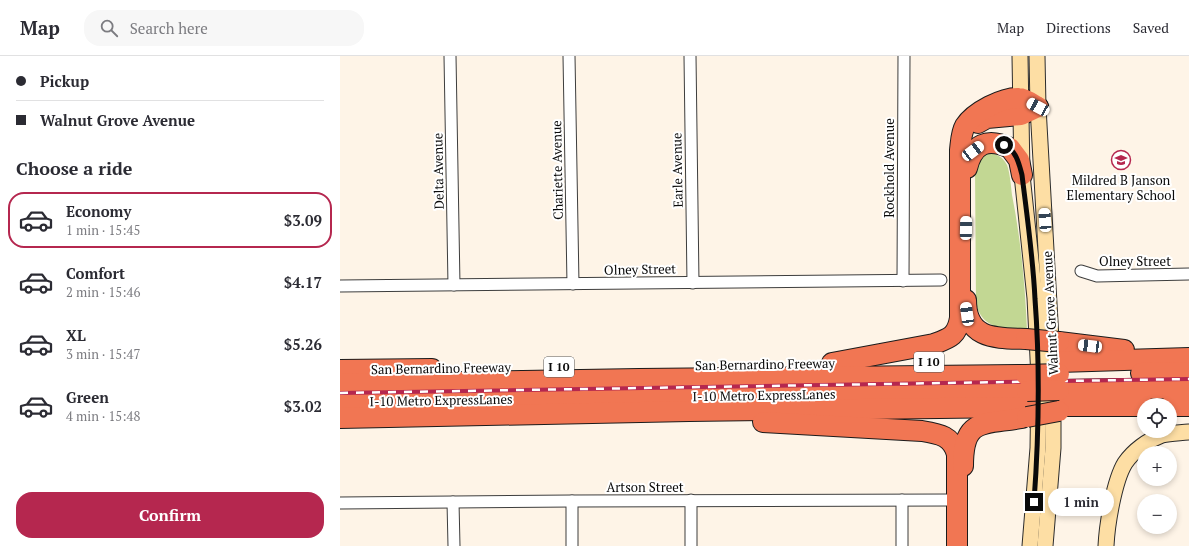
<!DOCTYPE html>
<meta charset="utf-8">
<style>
body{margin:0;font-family:"PT Serif",serif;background:#f7f7f7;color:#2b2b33;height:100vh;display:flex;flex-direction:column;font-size:15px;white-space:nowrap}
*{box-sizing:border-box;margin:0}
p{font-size:13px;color:#7c7c81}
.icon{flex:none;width:22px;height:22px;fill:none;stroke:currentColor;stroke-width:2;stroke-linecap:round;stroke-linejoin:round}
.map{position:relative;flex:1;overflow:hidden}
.panel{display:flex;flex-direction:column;background:#fff;width:340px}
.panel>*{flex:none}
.guide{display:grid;align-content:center;height:88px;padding:0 16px;background:#fff}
.buttons{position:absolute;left:797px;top:342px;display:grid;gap:8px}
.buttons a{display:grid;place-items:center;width:40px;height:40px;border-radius:50%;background:#fff;box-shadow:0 2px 6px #0003;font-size:20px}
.end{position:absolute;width:18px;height:18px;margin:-9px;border:5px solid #0a0a0a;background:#fff;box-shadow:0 0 0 2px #fff}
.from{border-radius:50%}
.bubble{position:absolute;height:28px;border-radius:14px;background:#fff;box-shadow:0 2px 6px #0003;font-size:13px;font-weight:800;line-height:28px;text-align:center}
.car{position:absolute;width:12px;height:24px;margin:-12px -6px;border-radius:5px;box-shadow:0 0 3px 1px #0007;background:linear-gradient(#fff 24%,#345 0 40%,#fff 0 76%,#345 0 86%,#fff 0)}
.guide b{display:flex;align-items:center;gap:14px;height:38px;font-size:15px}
.guide b+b{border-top:1px solid #e1e1e2}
.guide i{width:10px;height:10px;background:#2b2b33}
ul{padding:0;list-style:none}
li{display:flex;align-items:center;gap:12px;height:56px;margin:0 8px 6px;padding:0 8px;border:2px solid transparent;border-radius:16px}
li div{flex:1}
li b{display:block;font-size:15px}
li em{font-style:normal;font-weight:800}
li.current{border-color:#b5274f}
li>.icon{width:36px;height:36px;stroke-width:1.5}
h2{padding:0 16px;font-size:18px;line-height:48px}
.cta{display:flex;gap:8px;margin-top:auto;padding:8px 16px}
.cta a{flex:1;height:46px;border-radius:16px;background:#b5274f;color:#fff;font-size:16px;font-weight:800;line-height:46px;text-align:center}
header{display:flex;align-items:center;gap:24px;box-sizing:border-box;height:56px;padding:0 20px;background:#fff;border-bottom:1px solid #e1e1e2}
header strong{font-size:19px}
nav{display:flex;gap:22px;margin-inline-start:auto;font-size:14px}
.search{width:280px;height:36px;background:#f7f7f7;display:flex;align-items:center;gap:10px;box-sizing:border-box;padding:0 14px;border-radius:16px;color:#7c7c81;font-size:15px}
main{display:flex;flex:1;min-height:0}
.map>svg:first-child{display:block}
.forest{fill:#c2d793}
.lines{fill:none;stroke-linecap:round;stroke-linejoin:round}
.street-casing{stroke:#3d3d3d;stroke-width:13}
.secondary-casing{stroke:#2c2c2c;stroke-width:17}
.highway-casing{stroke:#1b1b1b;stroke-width:22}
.street{stroke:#fff;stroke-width:11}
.secondary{stroke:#fddea4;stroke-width:15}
.highway{stroke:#f17653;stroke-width:20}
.rail-casing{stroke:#b5274f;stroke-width:4}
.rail{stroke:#fff;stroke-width:2.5;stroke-dasharray:8;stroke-linecap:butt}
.highway-bridge-casing{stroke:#1b1b1b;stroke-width:22;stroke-linecap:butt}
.highway-bridge{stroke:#f17653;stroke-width:20}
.route{stroke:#0a0a0a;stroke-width:5}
.labels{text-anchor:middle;stroke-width:4;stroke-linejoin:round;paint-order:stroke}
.shield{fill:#fff;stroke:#545454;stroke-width:1}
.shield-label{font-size:12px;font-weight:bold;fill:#0a0a0a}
.street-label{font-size:13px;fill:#0a0a0a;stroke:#fff}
.poi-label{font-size:13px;fill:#0a0a0a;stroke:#fff}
</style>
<header>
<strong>Map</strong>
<div class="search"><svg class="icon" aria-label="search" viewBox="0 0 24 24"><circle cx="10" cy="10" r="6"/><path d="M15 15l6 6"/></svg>Search here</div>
<nav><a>Map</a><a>Directions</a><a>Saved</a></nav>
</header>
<main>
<section class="panel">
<div class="guide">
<b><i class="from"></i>Pickup</b>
<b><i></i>Walnut Grove Avenue</b>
</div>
<h2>Choose a ride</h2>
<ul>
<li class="current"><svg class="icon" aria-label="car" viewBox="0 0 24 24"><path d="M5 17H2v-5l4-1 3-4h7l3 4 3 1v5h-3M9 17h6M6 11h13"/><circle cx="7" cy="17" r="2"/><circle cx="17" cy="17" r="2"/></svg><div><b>Economy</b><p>1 min · 15:45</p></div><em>$3.09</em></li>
<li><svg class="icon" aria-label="car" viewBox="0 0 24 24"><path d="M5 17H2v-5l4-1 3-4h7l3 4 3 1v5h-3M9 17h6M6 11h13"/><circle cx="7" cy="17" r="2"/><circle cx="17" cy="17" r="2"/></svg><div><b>Comfort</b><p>2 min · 15:46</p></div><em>$4.17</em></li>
<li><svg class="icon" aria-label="car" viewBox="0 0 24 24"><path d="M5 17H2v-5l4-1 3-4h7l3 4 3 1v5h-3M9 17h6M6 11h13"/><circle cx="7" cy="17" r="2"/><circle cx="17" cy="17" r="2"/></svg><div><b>XL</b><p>3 min · 15:47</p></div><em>$5.26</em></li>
<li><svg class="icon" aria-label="car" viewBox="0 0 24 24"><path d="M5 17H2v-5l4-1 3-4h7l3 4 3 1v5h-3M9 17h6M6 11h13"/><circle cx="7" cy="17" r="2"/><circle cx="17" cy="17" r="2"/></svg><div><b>Green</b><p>4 min · 15:48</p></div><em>$3.02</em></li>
</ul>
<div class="cta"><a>Confirm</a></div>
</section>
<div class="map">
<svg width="849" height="490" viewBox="0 0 849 490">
<rect width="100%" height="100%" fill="#fef4e7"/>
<path class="forest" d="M650,97C657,98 663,101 667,109C670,117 671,130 672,139C681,184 685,229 687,274C663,272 642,274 636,247L635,111L643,98Z"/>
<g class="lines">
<g class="street-casing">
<g id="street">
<path d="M110,0L114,229"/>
<path d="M229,0L233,228"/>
<path d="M350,0L353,227"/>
<path d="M741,215L757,220L849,218"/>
<path d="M563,225L564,0"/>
<path d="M0,230L601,224"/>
<path d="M351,444V490"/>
<path d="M562,444V490"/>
<path d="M232,445V490"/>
<path d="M113,446L114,490"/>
<path d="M0,447L232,445L611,444"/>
</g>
</g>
<g class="secondary-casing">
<g id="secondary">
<path d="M680,0L682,119L695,242L699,322L698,392L690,490"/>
<path d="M697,0L698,51L713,319"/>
<path d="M705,490L713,392V347"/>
<path d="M766,490C767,469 774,425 785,407C793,395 808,384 822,379C830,377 840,377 849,376"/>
</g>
</g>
<g class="highway-casing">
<g id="highway">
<path d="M638,67L647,62L681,59L698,51"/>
<path d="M627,112C633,88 647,81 670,92L679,104L682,119"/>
<path d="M626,244C626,284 656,282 686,283"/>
<path d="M719,286L784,294"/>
<path d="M719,306L849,302"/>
<path d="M492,307L594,288C610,282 617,280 620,262V94C621,86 621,77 625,70C634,56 663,41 679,42C685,42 693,48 698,51"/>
<path d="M0,314L92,313"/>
<path d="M801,317L849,316"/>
<path d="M0,328L299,323L686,319"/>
<path d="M719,334L849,332"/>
<path d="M0,346L687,335"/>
<path d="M719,350H804"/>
<path d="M830,350H849"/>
<path d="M0,362L349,355L687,351"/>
<path d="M423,366L582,375C600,378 612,380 617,398V490"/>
<path d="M623,410C623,361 643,369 682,362"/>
</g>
</g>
<use href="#street" class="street"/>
<use href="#secondary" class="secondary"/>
<use href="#highway" class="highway"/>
<g class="rail-casing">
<path id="rail" d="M0,337L849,323"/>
</g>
<use href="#rail" class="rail"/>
<g class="highway-bridge-casing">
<g id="highway-bridge">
<path d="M686,283L719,286"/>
<path d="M686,319L719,318"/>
<path d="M687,335L719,334"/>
<path d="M687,361L719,355"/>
</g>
</g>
<use href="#highway-bridge" class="highway-bridge"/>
</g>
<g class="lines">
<path class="route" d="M664,89C676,94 679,107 682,119C687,160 693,201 695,243C700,310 699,378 694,446"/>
</g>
<defs>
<g id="school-ring" transform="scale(1)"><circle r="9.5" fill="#fff" stroke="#b5274f" stroke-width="1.5"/><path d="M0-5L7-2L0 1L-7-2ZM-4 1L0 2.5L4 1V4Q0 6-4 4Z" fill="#b5274f"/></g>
</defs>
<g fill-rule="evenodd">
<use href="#school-ring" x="781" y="104"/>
</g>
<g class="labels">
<g class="shield">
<rect x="574" y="296" width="30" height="20" rx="3"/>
<rect x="204" y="301" width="30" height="20" rx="3"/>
</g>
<g class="shield-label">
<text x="589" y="310">I 10</text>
<text x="219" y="315">I 10</text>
</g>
<g class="street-label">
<text transform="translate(549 112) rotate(-90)" y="5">Rockhold Avenue</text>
<text transform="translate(217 114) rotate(-91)" y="5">Chariette Avenue</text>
<text transform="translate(337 114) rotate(-91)" y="5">Earle Avenue</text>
<text transform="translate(98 115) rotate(-91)" y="5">Delta Avenue</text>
<text x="795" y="210">Olney Street</text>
<text transform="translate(300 213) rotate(-1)" y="5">Olney Street</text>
<text transform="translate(710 257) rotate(-93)" y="5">Walnut Grove Avenue</text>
<text transform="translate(425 308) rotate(-1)" y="5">San Bernardino Freeway</text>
<text transform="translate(101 312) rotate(-1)" y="5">San Bernardino Freeway</text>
<text transform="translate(424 339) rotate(-1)" y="5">I-10 Metro ExpressLanes</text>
<text transform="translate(101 344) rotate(-1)" y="5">I-10 Metro ExpressLanes</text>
<text x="305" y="436">Artson Street</text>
</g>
<g class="poi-label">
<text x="781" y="129">Mildred B Janson<tspan x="781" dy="15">Elementary School</tspan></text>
</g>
</g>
</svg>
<div class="buttons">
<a><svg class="icon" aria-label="locate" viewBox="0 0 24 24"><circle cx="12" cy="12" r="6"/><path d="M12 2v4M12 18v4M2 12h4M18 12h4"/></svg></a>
<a>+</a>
<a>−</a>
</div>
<i class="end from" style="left:664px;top:89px"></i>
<i class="end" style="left:694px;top:446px"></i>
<div class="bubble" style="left:708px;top:432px;width:66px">1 min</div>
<i class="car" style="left:698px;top:51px;rotate:298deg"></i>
<i class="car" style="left:633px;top:95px;rotate:53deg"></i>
<i class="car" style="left:705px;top:164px;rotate:356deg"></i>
<i class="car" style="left:626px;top:172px;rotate:1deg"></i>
<i class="car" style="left:627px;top:258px;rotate:352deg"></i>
<i class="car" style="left:750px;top:290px;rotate:277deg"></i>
</div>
</main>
